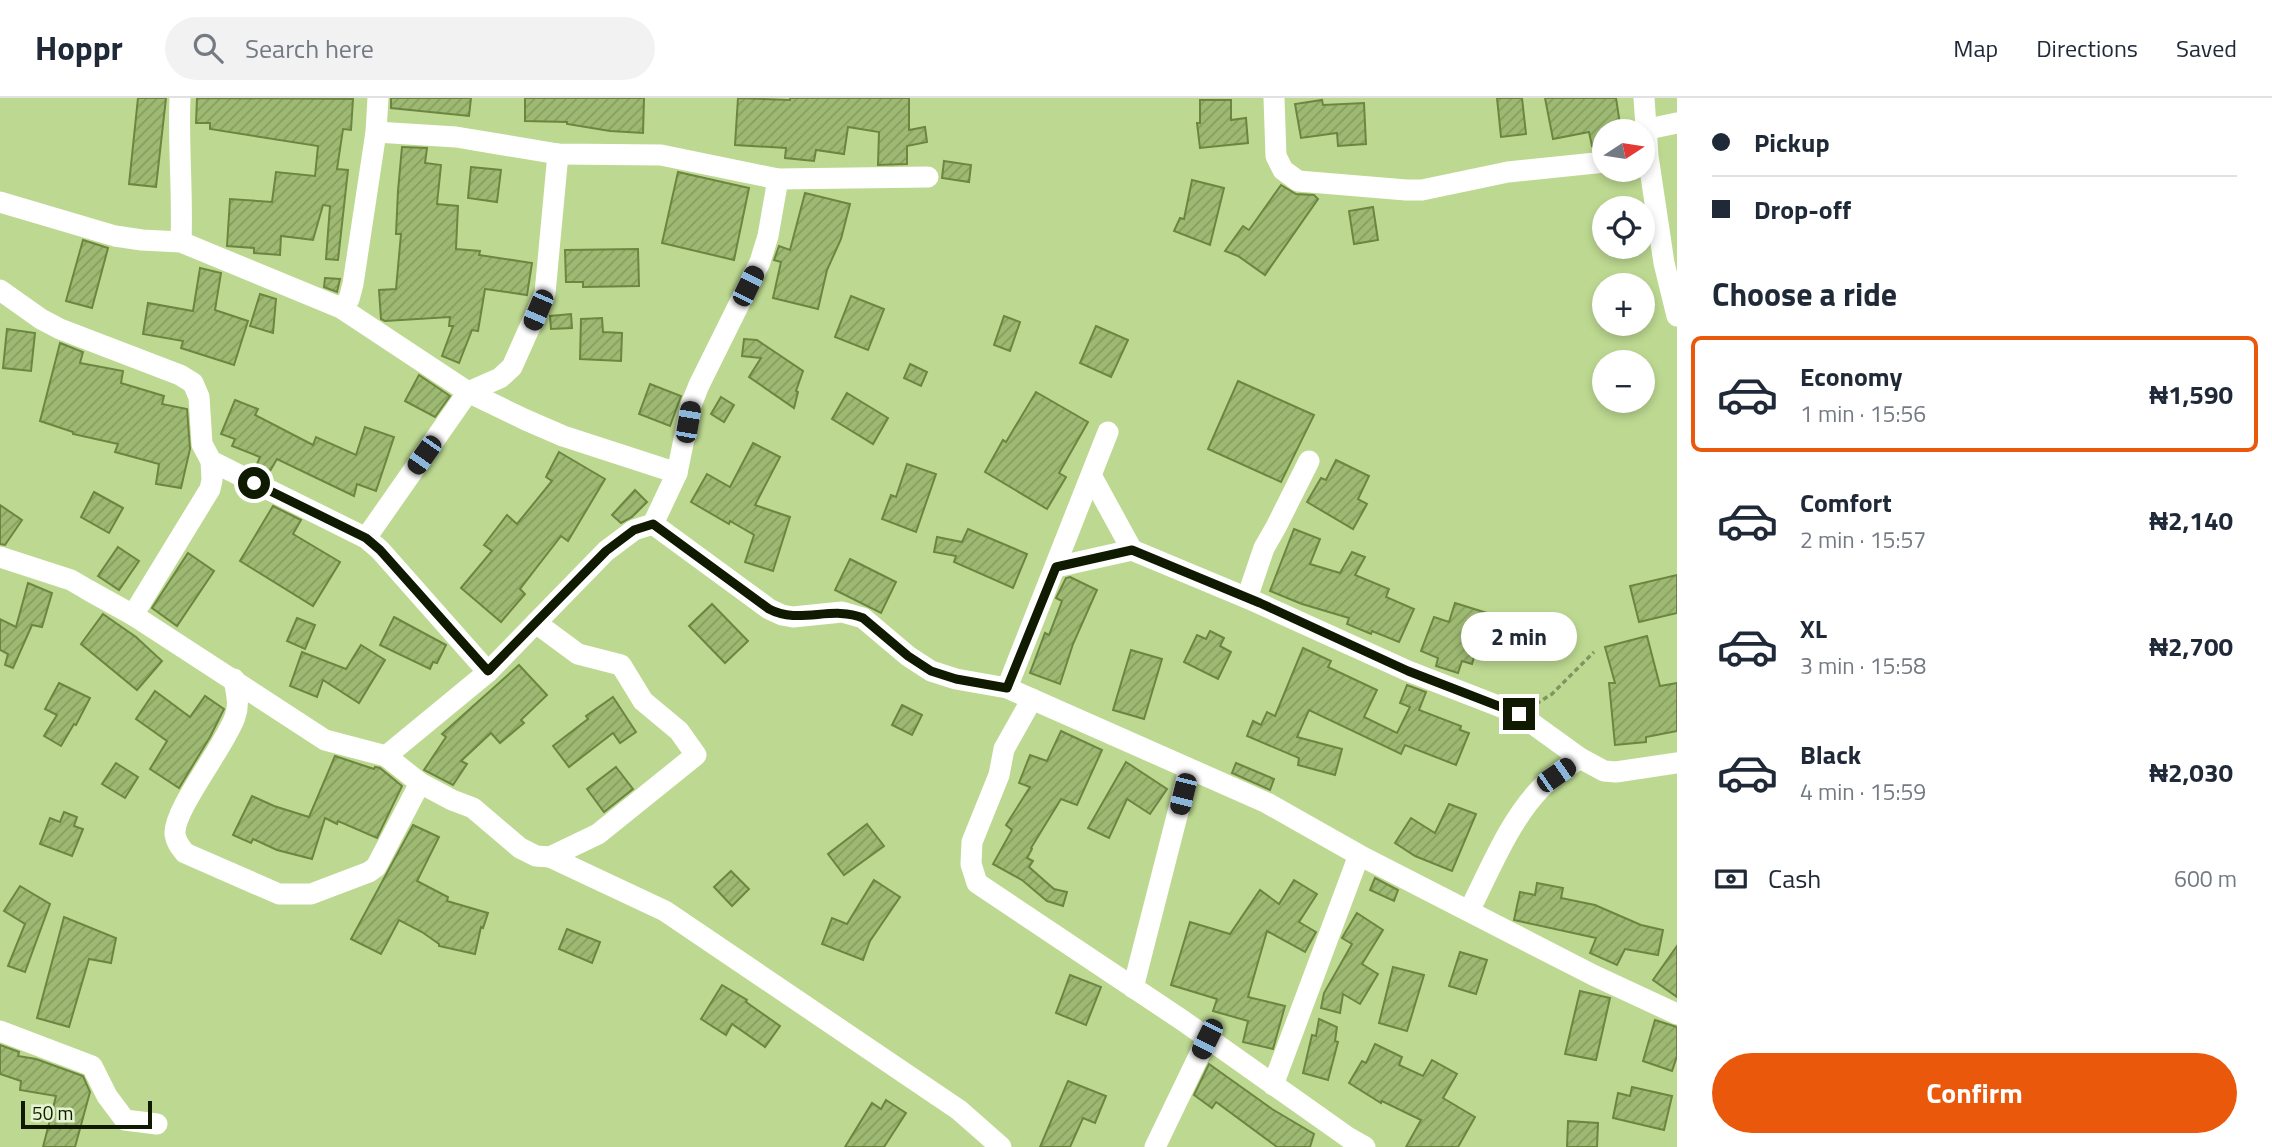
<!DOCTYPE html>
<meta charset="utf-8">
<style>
body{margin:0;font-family:"Titillium Web",sans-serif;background:#f2f2f3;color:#1f2937;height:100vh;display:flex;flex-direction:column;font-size:26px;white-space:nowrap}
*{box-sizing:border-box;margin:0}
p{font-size:23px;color:#747a83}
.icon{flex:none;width:38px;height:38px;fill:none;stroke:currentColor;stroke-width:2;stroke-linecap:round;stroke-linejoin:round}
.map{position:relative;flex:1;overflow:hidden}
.panel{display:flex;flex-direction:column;background:#fff;width:595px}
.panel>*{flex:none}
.guide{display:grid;align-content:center;height:154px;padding:0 35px;background:#fff}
.needle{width:46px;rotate:78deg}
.tools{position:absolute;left:1592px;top:21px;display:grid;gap:14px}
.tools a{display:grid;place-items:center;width:63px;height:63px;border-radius:50%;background:#fff;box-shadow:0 4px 10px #0003;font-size:35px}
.scale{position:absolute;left:21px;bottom:18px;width:131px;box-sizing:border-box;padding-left:7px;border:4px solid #101a00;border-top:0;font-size:19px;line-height:24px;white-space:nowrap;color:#101a00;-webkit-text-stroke:5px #e5f4d0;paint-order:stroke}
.end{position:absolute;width:32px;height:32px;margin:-16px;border:9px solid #101a00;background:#fff;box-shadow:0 0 0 4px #fff}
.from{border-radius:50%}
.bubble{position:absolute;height:49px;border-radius:24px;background:#fff;box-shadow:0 4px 10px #0003;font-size:23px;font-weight:700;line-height:49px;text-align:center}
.car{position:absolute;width:21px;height:42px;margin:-21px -10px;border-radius:9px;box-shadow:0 0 5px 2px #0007;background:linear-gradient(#222 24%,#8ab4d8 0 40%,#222 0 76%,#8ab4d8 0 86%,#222 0)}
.guide b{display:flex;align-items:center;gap:24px;height:66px;font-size:26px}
.guide b+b{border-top:2px solid #e0e1e3}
.guide i{width:18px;height:18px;background:#1f2937}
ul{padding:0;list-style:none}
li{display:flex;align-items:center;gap:21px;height:116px;margin:0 14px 10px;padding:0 21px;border:4px solid transparent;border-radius:10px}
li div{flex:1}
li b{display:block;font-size:26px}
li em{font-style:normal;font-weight:700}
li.on{border-color:#ea580c}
li>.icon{width:63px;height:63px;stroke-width:1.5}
h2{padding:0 35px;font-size:32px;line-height:84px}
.pay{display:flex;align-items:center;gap:18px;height:77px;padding:0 35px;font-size:26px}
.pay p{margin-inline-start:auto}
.cta{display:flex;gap:14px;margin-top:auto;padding:14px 35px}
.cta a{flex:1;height:80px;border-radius:42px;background:#ea580c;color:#fff;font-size:28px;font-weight:700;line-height:80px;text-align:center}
header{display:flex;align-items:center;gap:42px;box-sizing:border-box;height:98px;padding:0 35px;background:#fff;border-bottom:2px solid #e0e1e3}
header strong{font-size:33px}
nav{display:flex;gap:38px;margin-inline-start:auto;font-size:24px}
.search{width:490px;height:63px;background:#f2f2f3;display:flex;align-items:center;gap:18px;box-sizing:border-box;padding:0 24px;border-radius:38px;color:#747a83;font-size:26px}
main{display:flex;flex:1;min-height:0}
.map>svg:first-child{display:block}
.building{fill:url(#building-hatch);stroke:#6c8640;stroke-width:2}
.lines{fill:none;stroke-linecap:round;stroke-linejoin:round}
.path{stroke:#80965e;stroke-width:3.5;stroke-dasharray:5 3.5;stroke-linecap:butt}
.minor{stroke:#fff;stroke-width:21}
.route{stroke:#101a00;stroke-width:9}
</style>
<header>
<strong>Hoppr</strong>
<div class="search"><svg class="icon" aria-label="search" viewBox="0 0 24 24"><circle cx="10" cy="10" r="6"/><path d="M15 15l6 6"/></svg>Search here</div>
<nav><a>Map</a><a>Directions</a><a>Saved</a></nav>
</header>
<main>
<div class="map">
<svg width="1677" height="1049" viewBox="0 0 1677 1049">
<defs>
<pattern id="building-hatch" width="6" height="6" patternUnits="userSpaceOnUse" patternTransform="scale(1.75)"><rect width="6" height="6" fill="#9db972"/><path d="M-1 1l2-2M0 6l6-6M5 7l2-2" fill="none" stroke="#869e61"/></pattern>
</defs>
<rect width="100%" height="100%" fill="#bdd991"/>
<g class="building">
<path d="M138,0H166L156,89L129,86Z"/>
<path d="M197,0L353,1L351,32L343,31L337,71L348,72L338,162L326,161L330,108L323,107L313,142L281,138L280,157L254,155V150L227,148L230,101L272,104L276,74L315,78L318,48L210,31V25H196Z"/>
<path d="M391,0H471L469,18L391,10Z"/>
<path d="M525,0H644L643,35L610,33L567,26V24L525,23Z"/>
<path d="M738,0L790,2V0H909V32L925,29L927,44L907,48V66L878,67L879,34L848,29L844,56L816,52L814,63L785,60L786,50L735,47Z"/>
<path d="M1497,0H1522L1526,36L1501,39Z"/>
<path d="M1545,0H1616L1621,33H1605V46L1592,48L1589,34L1553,41Z"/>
<path d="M1200,2H1231V22L1246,20L1248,45L1200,50L1197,25H1200Z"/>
<path d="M1322,2L1323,7L1364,5L1366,46L1338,48L1337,35L1301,40L1295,6Z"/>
<path d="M402,49L427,50L425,65L441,67L437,106L458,108L456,151L480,153L479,157L532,165L527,197L485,191L478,233L472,232L459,265L442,258L453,228H449L450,219L385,223L381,221L379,192L396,191L401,136H396L398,93Z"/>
<path d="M944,63L971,67L969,84L942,80Z"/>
<path d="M471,69L501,72L497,104L468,100Z"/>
<path d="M678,74L749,90L734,162L662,145Z"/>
<path d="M1192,82L1224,90L1210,147L1174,133L1180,120L1184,121Z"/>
<path d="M1281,87L1296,96L1314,97L1318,101L1265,177L1238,158L1225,153L1243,128L1249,132Z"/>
<path d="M805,95L850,106L841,141L827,172L818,211L773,200L781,164L774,162L779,148L790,152Z"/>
<path d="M1373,109L1378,142L1354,146L1349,113Z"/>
<path d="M83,142L108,150L92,210L66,203Z"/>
<path d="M638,151L639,188L583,189V184H566L565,152Z"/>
<path d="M200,170L221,175L215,212L248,223L234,267L181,250L183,243L143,236L148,205L193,213Z"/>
<path d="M325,180L340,181L337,194L324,189Z"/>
<path d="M260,196L276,201L273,235L250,228Z"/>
<path d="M851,198L884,211L868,252L835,239Z"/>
<path d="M571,216L572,230L551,231L550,218Z"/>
<path d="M1004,218L1020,224L1010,253L994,247Z"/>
<path d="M602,220L603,234L622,235L621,263L580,261L581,221Z"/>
<path d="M1096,228L1128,242L1111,279L1080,265Z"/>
<path d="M7,231L35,235L31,273L3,270Z"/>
<path d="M744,241L757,242L803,273L796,293L798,294L794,310L749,279L761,260L742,258Z"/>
<path d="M60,245L83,254L80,265L123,273L121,285L164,298L162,306L187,311L190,351L181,390L156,386L159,366L115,354L118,346L73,336V334L40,323Z"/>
<path d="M910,266L927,274L921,288L904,280Z"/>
<path d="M419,277L450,298L435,319L405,303Z"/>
<path d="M1238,283L1314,317L1281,384L1208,351Z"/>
<path d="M650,286L681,298L670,328L639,316Z"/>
<path d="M1036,294L1088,324L1059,375L1066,379L1047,411L985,374L1003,342L1006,344Z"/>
<path d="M847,295L888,320L873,346L832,321Z"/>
<path d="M721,299L734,307L724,324L711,316Z"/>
<path d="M235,302L258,311L255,317L313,347L316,339L356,357L365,329L394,339L376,393L357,386L354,398L277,361L270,373L257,366L260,359L232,348L235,341L221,336Z"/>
<path d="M753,345L780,359L755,407L790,419L773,473L745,464L754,437L730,423L729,426L691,404L707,376L730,389Z"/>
<path d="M559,354L605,381L568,443L561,438L520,491L525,496L501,524L461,490L492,453L484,447L507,417L517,426L552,383L546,379Z"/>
<path d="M1336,362L1369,378L1358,401L1367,406L1353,431L1307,404L1321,380L1326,382Z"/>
<path d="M907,366L936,376L916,434L882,421L891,397L896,399Z"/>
<path d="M635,392L647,404L632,419L621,425L612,417Z"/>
<path d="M94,394L123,410L109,435L81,419Z"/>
<path d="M0,407L22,422L5,447L0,446Z"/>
<path d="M273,408L301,422L293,436L340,464L313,508L240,463Z"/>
<path d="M968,431L1027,456L1013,490L954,464L956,458L934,454L937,439L962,444Z"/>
<path d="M1294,431L1320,441L1310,466L1340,475L1352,454L1365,459L1355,477L1389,491L1386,499L1414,511L1399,544L1372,533L1371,536L1347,526L1349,520L1302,506L1270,493Z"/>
<path d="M118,449L139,463L119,492L98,478Z"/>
<path d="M188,455L214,473L177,528L152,510Z"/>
<path d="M850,461L896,484L881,515L835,492Z"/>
<path d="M1677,477V515L1639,524L1630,488Z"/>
<path d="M1070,479L1097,492L1073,546L1060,586L1030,575L1045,535L1049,537L1062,503L1056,500L1066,480Z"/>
<path d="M28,485L52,495L42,529L32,527L13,570L5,567L8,556L0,552V521L16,529Z"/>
<path d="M1455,505L1487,515L1472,566L1462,563L1458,575L1436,568L1438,560L1421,553L1434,519L1449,524Z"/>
<path d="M712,506L748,543L725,565L689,528Z"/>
<path d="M103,516L136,539L162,563L137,592L81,546Z"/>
<path d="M394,519L446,547L437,565L433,564L430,571L380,547Z"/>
<path d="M297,520L315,527L305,551L287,543Z"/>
<path d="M1210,533L1224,540L1220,548L1231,554L1218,581L1184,564L1197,537L1206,541Z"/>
<path d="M1647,538L1660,588L1677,585V633L1646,639V644L1615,647L1609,585H1615L1605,549Z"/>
<path d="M361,547L385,562L359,605L323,582L317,599L290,588L302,554L346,571Z"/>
<path d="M1303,550L1331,563L1328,569L1377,592L1364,619L1397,635L1410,609L1400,605L1407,587L1426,594L1419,612L1461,628L1460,632L1469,635L1456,667L1405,647L1401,656L1309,612L1297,639L1342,651L1335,677L1298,667L1299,660L1247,638L1253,623L1261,627L1267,614L1275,618Z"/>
<path d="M1131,552L1162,561L1144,621L1113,612Z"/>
<path d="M519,567L547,597L521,622L524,625L500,645L491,635L461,663L467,666L453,687L424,672L446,639L442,636Z"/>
<path d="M59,585L90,600L76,627L74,626L61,648L44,638L57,617L45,611Z"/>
<path d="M155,593L190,619L205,598L224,611L210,639L179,690L150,671L167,643L136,621Z"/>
<path d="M613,599L636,634L620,645L613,635L569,669L553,648L588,621L586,618Z"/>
<path d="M902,607L922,617L912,637L892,627Z"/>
<path d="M1061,633L1102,652L1077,707L1061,701L1031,750L1032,751L1027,760L1033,763L1029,769L1054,791L1067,794L1063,808L1047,803L1022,782L993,766L1012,732L1006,727L1030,689L1019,685L1030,657L1047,663Z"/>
<path d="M335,658L374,671L375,669L380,670L402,688L377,740L338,723L337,726L325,720L312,761L277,752L253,741L251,745L233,737L252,698L274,708L309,719Z"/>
<path d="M1126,664L1167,691L1150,716L1127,701L1109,740L1088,730Z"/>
<path d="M116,665L138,679L125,700L102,686Z"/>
<path d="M1236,665L1274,681L1270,692L1232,675Z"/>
<path d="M616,669L633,691L604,714L587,691Z"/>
<path d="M1449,706L1476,716L1452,773L1415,758L1395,745L1411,720L1435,735Z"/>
<path d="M64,714L77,719L74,728L83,731L72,758L40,746L50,720L60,724Z"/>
<path d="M867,726L884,748L844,777L828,756Z"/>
<path d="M413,727L439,739L417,783L448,799L447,803L488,815L483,830L481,829L475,856L439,848V846L422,834L399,822L381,856L351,841Z"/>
<path d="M731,773L749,791L732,808L714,789Z"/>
<path d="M1375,780L1398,792L1394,803L1370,792Z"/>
<path d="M874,782L900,799L870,843L863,862L822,846L832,820L847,826Z"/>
<path d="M1294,782L1317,796L1299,824L1316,834L1305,854L1267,833L1248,899L1285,908L1273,951L1243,944L1248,923L1213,913L1217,901L1171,887L1190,824L1230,836L1260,792L1279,806Z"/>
<path d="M1537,785L1563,790L1561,800L1595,807L1641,827L1663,832L1658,857L1625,851L1617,867L1590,855L1596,840L1514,822L1520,794L1535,797Z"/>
<path d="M20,788L50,806L25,874L8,868L25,826L4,813Z"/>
<path d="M1357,815L1383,832L1362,866L1378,876L1360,906L1343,896L1340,915L1321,910L1324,895L1352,846L1342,840Z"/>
<path d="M64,819L116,840L111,865L89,861L69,929L37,920Z"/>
<path d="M567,831L600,844L592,865L559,851Z"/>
<path d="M1677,848V899L1653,882Z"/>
<path d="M1460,854L1487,862L1476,896L1449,888Z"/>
<path d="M1393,869L1424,877L1407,933L1379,925Z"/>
<path d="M1070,877L1101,889L1086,927L1056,915Z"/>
<path d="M722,887L747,902L746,904L780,928L765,949L732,926L726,937L701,921Z"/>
<path d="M1580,893L1610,900L1596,962L1565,956Z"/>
<path d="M1319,921L1337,929L1335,943L1338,944L1328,982L1303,975L1312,937L1316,938Z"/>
<path d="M1655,922L1677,929V958L1672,973L1643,963Z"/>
<path d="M1375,946L1402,959L1399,967L1423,978L1432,962L1457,976L1443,1000L1475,1019L1458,1049H1406L1421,1022L1382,1003L1381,1005L1349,985L1362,963L1366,965Z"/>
<path d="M0,947L19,954L18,958L36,961L83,978L90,994L75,1049H43L56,998L20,992L21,983L0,976Z"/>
<path d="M1209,966L1272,1011L1314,1036L1310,1049H1277L1216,1004L1212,1010L1194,997Z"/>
<path d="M1068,983L1106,998L1095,1025L1083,1020L1070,1049H1040Z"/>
<path d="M1632,989L1672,998L1664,1032L1613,1020L1618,995L1630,998Z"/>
<path d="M886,1002L906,1015L884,1049H845L872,1005L881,1011Z"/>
<path d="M1568,1023L1598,1025L1597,1049H1567Z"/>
</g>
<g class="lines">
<path class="path" d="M1536,606L1552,596L1594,554"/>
<g class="minor">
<path d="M180,0C178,48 183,95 181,144"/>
<path d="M1274,0L1276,58L1283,72L1298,83L1406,92H1422L1508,74L1605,64"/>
<path d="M1644,0L1648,58L1664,165L1677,218"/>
<path d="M1648,31L1677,25"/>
<path d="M376,34L456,39L558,56L661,57L778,81L928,79"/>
<path d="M0,104L115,138L142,142L181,144L341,210L468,294L526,322L563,338L677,375"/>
<path d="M0,192L41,221L60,231L180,277L193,285L199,299L202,346L211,363L212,382L210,391L133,517"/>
<path d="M341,210L349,201L353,186L376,34L378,0"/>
<path d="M211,363L366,440L380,452L488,574"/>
<path d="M1092,379L1132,452"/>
<path d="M653,426L769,511L782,517L793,519L842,514L863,520L908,558L931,573L956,581L1007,590L1267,705L1359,757L1593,877L1677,916"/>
<path d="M366,440L468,294L500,280L512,269L545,195L558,56"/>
<path d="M0,459L71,482L88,492L133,517L325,642L386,658L420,685L452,702L473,710L520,750L536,758L550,759L598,736L696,657L679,633L643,603L621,567L578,556L536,525"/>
<path d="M1056,469L1132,452L1247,500L1408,573L1519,616L1580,660L1604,673L1616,674L1677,665"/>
<path d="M1247,500L1264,450L1276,429L1309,363"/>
<path d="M234,581C236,594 240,606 235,619C225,648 173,712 175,736C176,744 180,749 185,755L279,796H311L369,774L376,769L420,685"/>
<path d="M1007,590L1108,334"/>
<path d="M1032,601L1004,651L999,677L972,744L971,766L977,785L1182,922L1349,1040L1365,1049"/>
<path d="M386,658L488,574L606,453L634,432L653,426L677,375L691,307L699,287L760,164L768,138L778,81"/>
<path d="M550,759L665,813L959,1012L1001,1049"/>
<path d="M1469,813C1490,772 1509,723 1541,690C1552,678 1567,669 1580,660"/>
<path d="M1133,890L1189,671"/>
<path d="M0,933L92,968L107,998L125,1022L157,1026"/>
<path d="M1273,987L1359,757"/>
<path d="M1155,1049L1207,941"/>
</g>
</g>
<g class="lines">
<path class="route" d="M254,385L366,440L380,452L488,573L606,453L634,432L653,426L769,511C799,527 832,507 863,520L908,558L931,573L956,581L1007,590L1056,469L1132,452L1260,505L1408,573L1519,616"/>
</g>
</svg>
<div class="tools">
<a><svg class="needle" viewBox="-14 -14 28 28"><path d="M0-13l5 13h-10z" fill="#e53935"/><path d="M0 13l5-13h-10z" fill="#747a83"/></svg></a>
<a><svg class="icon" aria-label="locate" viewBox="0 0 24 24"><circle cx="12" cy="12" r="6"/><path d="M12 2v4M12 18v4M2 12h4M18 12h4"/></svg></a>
<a>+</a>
<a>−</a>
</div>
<div class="scale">50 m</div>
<i class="end from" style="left:254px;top:385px"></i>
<i class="end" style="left:1519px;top:616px"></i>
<div class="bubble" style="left:1461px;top:514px;width:116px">2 min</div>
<i class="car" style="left:748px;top:188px;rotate:26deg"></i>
<i class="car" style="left:538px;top:212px;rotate:203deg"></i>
<i class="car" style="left:688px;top:324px;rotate:10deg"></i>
<i class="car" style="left:424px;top:357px;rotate:215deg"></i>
<i class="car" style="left:1556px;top:677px;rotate:55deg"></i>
<i class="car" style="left:1183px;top:696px;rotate:194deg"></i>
<i class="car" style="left:1207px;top:941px;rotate:206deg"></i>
</div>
<section class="panel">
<div class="guide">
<b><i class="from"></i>Pickup</b>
<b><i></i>Drop-off</b>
</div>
<h2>Choose a ride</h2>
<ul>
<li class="on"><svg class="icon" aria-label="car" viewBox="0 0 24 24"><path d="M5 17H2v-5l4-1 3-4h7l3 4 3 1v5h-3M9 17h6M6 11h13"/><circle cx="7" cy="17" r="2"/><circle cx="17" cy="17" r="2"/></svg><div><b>Economy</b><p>1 min · 15:56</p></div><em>₦1,590</em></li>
<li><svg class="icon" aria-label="car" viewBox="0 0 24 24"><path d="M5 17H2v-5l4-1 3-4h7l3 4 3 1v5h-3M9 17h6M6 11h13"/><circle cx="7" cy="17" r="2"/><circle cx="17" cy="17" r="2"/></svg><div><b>Comfort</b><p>2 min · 15:57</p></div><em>₦2,140</em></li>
<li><svg class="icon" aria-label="car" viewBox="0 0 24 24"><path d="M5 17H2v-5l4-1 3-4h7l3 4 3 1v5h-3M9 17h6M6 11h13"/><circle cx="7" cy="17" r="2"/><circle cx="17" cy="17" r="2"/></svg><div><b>XL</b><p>3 min · 15:58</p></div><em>₦2,700</em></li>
<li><svg class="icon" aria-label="car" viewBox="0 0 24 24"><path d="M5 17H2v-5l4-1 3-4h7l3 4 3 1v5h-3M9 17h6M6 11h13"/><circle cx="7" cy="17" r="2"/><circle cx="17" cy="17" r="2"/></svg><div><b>Black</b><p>4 min · 15:59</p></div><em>₦2,030</em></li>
</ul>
<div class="pay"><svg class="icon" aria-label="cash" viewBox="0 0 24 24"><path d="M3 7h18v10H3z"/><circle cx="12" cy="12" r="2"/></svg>Cash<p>600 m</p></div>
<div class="cta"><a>Confirm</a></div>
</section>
</main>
